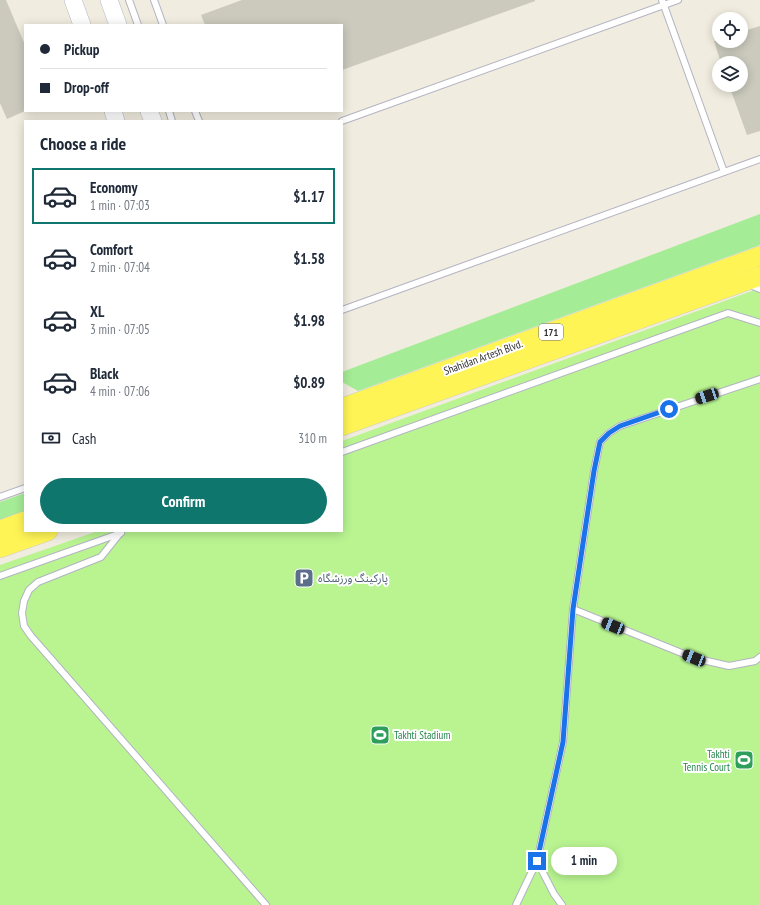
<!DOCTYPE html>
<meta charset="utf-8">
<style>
body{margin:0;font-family:"PT Sans Narrow","Noto Sans Arabic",sans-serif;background:#f2f2f3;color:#1f2937;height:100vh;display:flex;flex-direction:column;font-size:15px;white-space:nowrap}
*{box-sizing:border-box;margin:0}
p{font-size:13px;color:#747a83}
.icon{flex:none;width:22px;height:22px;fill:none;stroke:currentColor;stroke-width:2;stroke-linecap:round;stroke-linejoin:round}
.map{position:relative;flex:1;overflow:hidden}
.sheet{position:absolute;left:24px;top:120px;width:319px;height:412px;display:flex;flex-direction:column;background:#fff;border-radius:0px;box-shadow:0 2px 10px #0003}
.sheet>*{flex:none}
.top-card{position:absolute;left:24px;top:24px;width:319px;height:88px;border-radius:0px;box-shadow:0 2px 10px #0003;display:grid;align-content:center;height:88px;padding:0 16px;background:#fff}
.fabs{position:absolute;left:712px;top:12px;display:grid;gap:8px}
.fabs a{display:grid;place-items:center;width:36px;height:36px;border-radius:50%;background:#fff;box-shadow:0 2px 10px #0003;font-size:20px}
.end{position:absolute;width:18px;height:18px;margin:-9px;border:5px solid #1a73e8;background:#fff;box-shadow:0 0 0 2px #fff}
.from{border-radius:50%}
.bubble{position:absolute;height:28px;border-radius:14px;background:#fff;box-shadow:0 2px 10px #0003;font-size:13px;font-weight:800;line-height:28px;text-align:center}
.car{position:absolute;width:12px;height:24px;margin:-12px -6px;border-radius:5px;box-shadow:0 0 3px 1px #0007;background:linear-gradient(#222 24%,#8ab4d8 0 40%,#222 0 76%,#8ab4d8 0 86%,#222 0)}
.top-card b{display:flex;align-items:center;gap:14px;height:38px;font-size:15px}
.top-card b+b{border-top:1px solid #e0e1e3}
.top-card i{width:10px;height:10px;background:#1f2937}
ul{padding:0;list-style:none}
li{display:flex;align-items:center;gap:12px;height:56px;margin:0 8px 6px;padding:0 8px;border:2px solid transparent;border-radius:0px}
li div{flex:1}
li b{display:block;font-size:15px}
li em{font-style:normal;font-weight:800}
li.on{border-color:#0f766e}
li>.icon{width:36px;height:36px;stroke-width:1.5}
h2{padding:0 16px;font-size:18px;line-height:48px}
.pay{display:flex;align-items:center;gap:10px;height:44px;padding:0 16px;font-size:15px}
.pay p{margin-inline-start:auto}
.cta{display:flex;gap:8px;margin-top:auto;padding:8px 16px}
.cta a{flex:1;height:46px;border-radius:24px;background:#0f766e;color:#fff;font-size:16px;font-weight:800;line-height:46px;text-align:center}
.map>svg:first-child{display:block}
.green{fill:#a5ec96}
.pitch{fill:#b9f491}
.building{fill:#cbcabd}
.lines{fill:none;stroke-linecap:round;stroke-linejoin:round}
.service-casing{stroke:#b3b3c2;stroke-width:8}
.secondary-casing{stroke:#b3b3c2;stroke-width:18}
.primary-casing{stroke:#cdcdcd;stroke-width:20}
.service{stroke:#fff;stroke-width:6}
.secondary{stroke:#fff;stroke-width:17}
.primary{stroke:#fff455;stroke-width:19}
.route{stroke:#1a73e8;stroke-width:5}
.labels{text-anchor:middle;stroke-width:4;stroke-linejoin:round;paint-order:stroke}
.shield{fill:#fff;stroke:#6d6d6d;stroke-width:1}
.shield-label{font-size:10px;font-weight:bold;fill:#2e2e2e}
.street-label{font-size:11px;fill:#2e2e2e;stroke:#fff}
.service-label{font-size:11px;fill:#4e5e75;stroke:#fff;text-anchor:start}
.leisure-label{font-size:11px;fill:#27864d;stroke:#fff;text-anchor:start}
</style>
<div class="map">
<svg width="760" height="905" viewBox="0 0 760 905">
<rect width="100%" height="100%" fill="#f0ecdf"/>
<g class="green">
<path d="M760,214V245L358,391L342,382V372Z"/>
<path d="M25,493V512L0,522V502Z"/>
</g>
<path class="pitch" d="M760,288V905H0V565L98,531H342V441Z"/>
<g class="building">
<path d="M0,0H6L25,45V111L7,119L0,103Z"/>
<path d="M242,0H535V1L342,70V25H205L201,15Z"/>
<path d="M760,26V131L747,135L729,85H741V63H721L714,41H741V32Z"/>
</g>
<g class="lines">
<g class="service-casing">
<g id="service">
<path d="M129,0L138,25"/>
<path d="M154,0L163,25"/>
<path d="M662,0L724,172"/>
<path d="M169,111L172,121"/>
<path d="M195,111L199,121"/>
<path d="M342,121L678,0"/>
<path d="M750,285L760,289"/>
<path d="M342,310L760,159"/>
<path d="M342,452L728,313L760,323"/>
<path d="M0,497L25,488"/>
<path d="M121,532L101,557L38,582L29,590L24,601L22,613L24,626L31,636L266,905"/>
<path d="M0,576L121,533"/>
<path d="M573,609L694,658L729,666L755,661L760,657"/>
<path d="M516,905L537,861"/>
<path d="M562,905L554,894L537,861L563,742L573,609L594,471L600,442L609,433L620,426L760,379"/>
</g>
</g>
<g class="secondary-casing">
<g id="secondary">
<path d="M73,0L82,25"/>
<path d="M109,0L118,25"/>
<path d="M113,111L116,121"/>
<path d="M149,111L153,121"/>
</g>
</g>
<g class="primary-casing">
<g id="primary">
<path d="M342,408L760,256"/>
<path d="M342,426L760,276"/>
<path d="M0,530L25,521"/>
<path d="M0,548L48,531"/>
</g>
</g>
<use href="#service" class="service"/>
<use href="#secondary" class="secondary"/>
<use href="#primary" class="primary"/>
</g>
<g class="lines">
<path class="route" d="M537,861L563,742L573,609L594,471L600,442L609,433L620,426L669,409"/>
</g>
<defs>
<g id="parking-square" transform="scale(1)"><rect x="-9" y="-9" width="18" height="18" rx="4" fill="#5c6f8a" stroke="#fff"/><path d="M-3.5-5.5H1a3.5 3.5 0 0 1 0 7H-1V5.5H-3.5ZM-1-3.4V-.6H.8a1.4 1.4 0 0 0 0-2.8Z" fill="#fff"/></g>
<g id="stadium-square" transform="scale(1)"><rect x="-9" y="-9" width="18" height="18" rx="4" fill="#2e9e5b" stroke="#fff"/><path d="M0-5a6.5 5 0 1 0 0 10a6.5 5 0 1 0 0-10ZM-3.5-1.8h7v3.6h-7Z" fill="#fff"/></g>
</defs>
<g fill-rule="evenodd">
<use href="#parking-square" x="304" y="578"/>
<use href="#stadium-square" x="380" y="735"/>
<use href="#stadium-square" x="744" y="760"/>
</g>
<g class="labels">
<rect class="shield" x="539" y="324" width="24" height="16" rx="3"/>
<g class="shield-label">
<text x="551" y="336">171</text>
</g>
<g class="street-label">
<text transform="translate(483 357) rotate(-20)" y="4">Shahidan Artesh Blvd.</text>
</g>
<g class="service-label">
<text x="318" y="582">پارکینگ ورزشگاه</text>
</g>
<g class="leisure-label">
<text x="394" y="739">Takhti Stadium</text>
<text x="730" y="758" text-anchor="end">Takhti<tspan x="730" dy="13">Tennis Court</tspan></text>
</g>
</g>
</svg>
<div class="fabs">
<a><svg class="icon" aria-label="locate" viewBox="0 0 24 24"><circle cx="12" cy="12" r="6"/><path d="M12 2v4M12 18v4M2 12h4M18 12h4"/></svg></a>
<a><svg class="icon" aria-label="layers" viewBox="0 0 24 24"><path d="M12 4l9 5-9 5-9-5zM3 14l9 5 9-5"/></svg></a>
</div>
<i class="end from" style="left:669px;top:409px"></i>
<i class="end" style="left:537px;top:861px"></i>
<div class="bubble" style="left:551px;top:847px;width:66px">1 min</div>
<i class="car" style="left:707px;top:396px;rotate:252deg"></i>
<i class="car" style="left:613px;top:626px;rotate:292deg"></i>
<i class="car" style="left:694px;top:658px;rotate:292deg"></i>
<div class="top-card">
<b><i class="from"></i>Pickup</b>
<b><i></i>Drop-off</b>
</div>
<section class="sheet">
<h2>Choose a ride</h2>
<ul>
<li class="on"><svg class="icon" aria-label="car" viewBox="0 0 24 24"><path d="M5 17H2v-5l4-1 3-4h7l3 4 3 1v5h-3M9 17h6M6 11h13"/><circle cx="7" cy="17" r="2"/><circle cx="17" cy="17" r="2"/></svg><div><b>Economy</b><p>1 min · 07:03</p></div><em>$1.17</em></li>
<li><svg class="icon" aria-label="car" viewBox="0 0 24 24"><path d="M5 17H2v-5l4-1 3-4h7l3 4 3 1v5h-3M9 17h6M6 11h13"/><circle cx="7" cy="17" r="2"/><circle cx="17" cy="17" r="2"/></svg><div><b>Comfort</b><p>2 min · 07:04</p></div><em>$1.58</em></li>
<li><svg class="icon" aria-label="car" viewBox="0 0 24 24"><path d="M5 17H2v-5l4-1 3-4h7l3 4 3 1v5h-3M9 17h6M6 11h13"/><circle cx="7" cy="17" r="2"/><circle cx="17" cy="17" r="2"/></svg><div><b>XL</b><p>3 min · 07:05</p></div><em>$1.98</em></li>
<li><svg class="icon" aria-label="car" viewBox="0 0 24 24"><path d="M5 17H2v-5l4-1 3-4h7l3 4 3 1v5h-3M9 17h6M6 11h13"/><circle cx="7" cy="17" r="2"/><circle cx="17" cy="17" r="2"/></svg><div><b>Black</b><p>4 min · 07:06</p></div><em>$0.89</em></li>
</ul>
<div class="pay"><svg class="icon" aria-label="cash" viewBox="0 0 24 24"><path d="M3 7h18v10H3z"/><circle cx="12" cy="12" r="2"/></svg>Cash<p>310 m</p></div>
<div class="cta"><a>Confirm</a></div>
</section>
</div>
